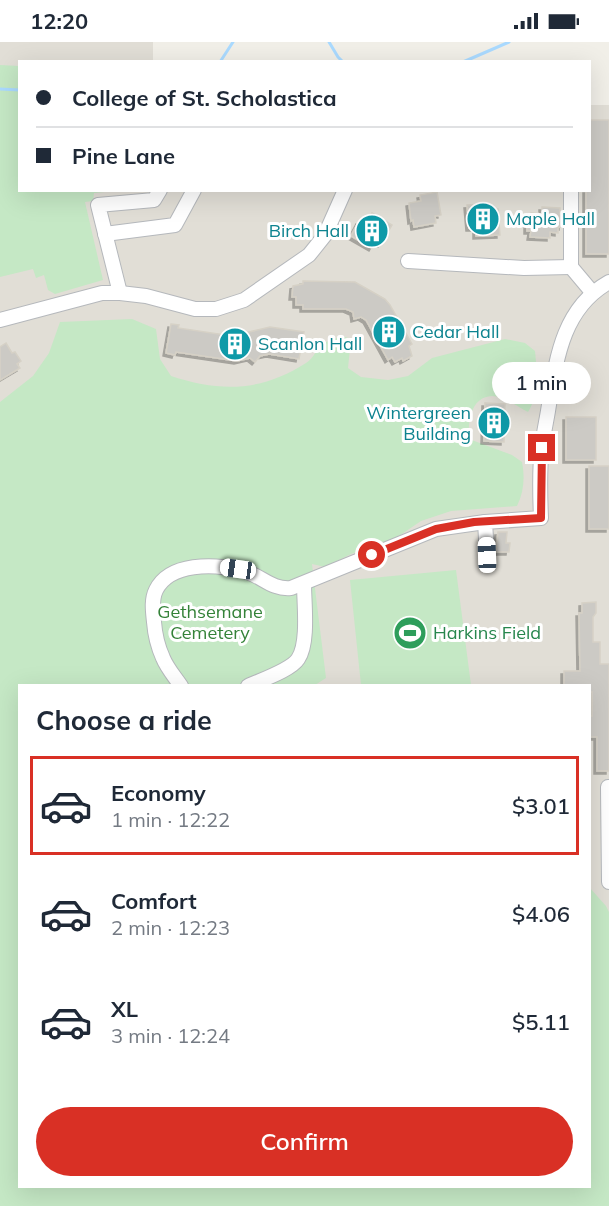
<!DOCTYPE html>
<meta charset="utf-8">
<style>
body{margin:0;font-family:Mulish,sans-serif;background:#f2f2f3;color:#1f2937;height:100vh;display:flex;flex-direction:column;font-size:22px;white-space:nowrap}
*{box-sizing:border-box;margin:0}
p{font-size:20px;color:#747a83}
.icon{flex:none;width:33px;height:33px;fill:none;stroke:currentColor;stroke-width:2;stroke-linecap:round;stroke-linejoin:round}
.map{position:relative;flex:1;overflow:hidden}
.details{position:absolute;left:18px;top:642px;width:573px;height:504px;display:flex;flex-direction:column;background:#fff;border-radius:0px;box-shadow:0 6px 24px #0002}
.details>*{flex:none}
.top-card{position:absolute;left:18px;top:18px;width:573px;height:132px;border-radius:0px;box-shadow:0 6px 24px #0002;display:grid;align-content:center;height:132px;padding:0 18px;background:#fff}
.end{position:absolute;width:27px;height:27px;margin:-14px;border:8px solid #d93025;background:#fff;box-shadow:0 0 0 3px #fff}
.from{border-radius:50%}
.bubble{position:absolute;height:42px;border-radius:21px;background:#fff;box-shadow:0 6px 24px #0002;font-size:20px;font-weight:600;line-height:42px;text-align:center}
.car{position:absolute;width:18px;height:36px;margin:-18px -9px;border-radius:8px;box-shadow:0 0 4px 2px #0007;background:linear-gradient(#fff 24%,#345 0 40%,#fff 0 76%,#345 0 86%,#fff 0)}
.top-card b{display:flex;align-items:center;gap:21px;height:57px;font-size:22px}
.top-card b+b{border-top:2px solid #e0e1e3}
.top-card i{width:15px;height:15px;background:#1f2937}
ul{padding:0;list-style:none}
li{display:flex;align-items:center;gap:18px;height:99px;margin:0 12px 9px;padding:0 6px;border:3px solid transparent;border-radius:0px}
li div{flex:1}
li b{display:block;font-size:22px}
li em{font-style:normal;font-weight:600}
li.selected{border-color:#d93025}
li>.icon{width:54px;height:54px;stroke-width:1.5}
h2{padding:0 18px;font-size:27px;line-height:72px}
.cta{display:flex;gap:12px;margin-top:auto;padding:12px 18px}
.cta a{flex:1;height:69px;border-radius:36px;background:#d93025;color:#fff;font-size:24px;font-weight:600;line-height:69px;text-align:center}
.status{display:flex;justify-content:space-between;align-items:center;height:42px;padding:0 30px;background:#fff;direction:ltr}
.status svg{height:16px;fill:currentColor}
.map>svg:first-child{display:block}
.education{fill:#e1ded6}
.green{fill:#c5e8c5}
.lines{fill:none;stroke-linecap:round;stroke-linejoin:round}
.stream{stroke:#aadaff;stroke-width:3}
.building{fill:#cccac5;stroke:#d6d1c6;stroke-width:1.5;filter:url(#shadow)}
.minor-casing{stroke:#b5b8bc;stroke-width:16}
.minor{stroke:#fff;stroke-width:14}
.route{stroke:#d93025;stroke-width:8}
.labels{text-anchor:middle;stroke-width:6;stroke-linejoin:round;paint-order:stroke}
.culture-label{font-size:18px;fill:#0d838f;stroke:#fff;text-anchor:start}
.park-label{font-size:18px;fill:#348238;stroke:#fff}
.leisure-label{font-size:18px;fill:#27864d;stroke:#fff;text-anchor:start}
</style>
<div class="status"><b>12:20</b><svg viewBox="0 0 49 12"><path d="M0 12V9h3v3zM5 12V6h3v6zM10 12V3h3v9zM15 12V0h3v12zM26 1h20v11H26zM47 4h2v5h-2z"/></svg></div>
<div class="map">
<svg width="609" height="1164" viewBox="0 0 609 1164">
<defs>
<filter id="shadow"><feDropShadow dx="-3" dy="3" stdDeviation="0" flood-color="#0004"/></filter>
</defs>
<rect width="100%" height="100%" fill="#f1efe8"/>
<path class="education" d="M0,0H153V19L20,20V148H590V63H609V1164L129,1144H590V644L131,643L0,397Z"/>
<g class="green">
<path d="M0,23L19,24L20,148L115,149L94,151L93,159L85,160L103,238L55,252L48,248L44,233L36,236L33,227L0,235Z"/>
<path d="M132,277L156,287L160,317L171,334C220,350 261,350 306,321C314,316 317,306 324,301C329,298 337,296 342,294L351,297L348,326L361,335L388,338L408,334L432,316L505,297L525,301L535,309C537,328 539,354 528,370C517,365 504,354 492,354C470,355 468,381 469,397L512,413L522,420C525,435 524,450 517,464L451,469L421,479L396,496L351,512L325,525L312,522L326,636L315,643L20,644V1144H590V846L606,864L609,870V1164H0V360L33,334L49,311L60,280Z"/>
<path d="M456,528L471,643H361L350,538Z"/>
</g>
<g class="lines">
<g class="stream">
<path d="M329,0L338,15L343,20"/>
<path d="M220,20L233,0"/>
<path d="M463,20L509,0"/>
<path d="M0,47L20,48"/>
</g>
</g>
<g class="building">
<path d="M590,78H609V212H586V148H590Z"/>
<path d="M437,150L441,173L435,174L436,181L414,185L413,178L411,179L409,161L421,159L420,153Z"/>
<path d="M485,162V168L498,167L500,193L476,194V186H469L467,163Z"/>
<path d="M542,165L560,166V172H562V185H558V191L550,190V196L530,195L531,189H527V178H530L531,171L542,172Z"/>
<path d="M372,171L392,183L381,202L376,199L372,206L351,194L359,179L365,182Z"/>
<path d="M303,239L355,240L385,257L390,263L412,302L409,304L412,314L403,319L402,316L395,320L392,315L388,318L366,278L361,275L354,277L353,270L346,267H303V263H296V255H292L293,244L303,242Z"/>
<path d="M171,282L179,283L178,286L232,294L270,285L304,290L299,317L269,312L260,314L255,320L250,316L237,319L176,310L175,313L166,311Z"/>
<path d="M6,301L12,311L15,310L21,319L17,322L20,326L0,338V305Z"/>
<path d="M485,361L505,362L504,400L484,399Z"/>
<rect x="566" y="375" width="30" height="43"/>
<rect x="589" y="424" width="20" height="63"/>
<path d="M498,490H507L506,501H510L509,510H496Z"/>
<path d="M596,560V571L593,575V600H600V622H609V729H597V695H590V674H592V650H590V644H564V629H580L579,571H582V561Z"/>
</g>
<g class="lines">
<g class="minor-casing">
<g id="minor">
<path d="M571,148V225L592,250"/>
<path d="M105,192L175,183L194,148"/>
<path d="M408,219L524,226L571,225"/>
<path d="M120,251L98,163L154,158L160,148"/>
<path d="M0,278L102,251H120L146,254L195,267H216L244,258L309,213L325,193L345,148"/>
<path d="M487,513L485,480L541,476C540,453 539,429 542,406C543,394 546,381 548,369C556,320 561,267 609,240"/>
<path d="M181,644C175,635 167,626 163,616C158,605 155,593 154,580C153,570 151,558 156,548C170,520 214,522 240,528C261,532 270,548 291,546L436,487L485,480"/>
<path d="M248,644C261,638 291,628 298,617C309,601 304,561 304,542"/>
<path d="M608,745L609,840"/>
</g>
</g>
<use href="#minor" class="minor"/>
</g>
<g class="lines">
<path class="route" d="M372,513L436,487L474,480L541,476L542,406"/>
</g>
<defs>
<g id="building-disc" transform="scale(1.725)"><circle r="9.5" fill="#0f9aa8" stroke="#fff"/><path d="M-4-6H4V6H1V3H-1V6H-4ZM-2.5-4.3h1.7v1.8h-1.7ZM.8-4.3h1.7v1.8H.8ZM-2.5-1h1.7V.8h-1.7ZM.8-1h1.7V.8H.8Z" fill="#fff"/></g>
<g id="stadium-disc" transform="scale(1.725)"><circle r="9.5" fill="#2e9e5b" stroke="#fff"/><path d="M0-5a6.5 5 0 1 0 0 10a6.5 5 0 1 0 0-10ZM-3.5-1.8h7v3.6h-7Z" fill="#fff"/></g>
</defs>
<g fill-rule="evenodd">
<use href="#building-disc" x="483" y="177"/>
<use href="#building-disc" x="372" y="189"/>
<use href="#building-disc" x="389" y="290"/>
<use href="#building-disc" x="235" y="302"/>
<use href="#building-disc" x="494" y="381"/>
<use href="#stadium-disc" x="410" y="591"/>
</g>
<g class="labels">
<g class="culture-label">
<text x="506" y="183">Maple Hall</text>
<text x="349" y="195" text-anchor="end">Birch Hall</text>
<text x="412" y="296">Cedar Hall</text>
<text x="258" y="308">Scanlon Hall</text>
<text x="471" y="377" text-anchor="end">Wintergreen<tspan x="471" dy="21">Building</tspan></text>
</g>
<g class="park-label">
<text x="210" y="576">Gethsemane<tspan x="210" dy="21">Cemetery</tspan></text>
</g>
<g class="leisure-label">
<text x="433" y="597">Harkins Field</text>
</g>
</g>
</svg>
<i class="end from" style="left:372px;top:513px"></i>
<i class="end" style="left:542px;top:406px"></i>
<div class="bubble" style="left:492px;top:320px;width:99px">1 min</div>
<i class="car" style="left:487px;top:513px;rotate:358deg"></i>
<i class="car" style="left:238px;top:527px;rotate:278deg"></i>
<div class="top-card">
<b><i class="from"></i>College of St. Scholastica</b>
<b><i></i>Pine Lane</b>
</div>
<section class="details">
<h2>Choose a ride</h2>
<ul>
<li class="selected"><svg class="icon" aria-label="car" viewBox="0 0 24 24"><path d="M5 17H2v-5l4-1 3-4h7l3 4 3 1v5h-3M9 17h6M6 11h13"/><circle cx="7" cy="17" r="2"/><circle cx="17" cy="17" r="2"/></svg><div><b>Economy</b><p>1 min · 12:22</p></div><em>$3.01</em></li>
<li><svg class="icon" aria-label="car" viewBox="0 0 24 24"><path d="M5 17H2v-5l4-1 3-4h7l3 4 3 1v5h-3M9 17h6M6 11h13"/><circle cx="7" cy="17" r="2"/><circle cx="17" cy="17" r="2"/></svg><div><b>Comfort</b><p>2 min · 12:23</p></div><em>$4.06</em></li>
<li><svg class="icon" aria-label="car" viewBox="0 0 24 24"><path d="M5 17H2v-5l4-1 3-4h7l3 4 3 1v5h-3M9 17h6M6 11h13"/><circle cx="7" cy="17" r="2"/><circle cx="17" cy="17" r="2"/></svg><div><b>XL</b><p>3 min · 12:24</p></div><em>$5.11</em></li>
</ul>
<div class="cta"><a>Confirm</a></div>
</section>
</div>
